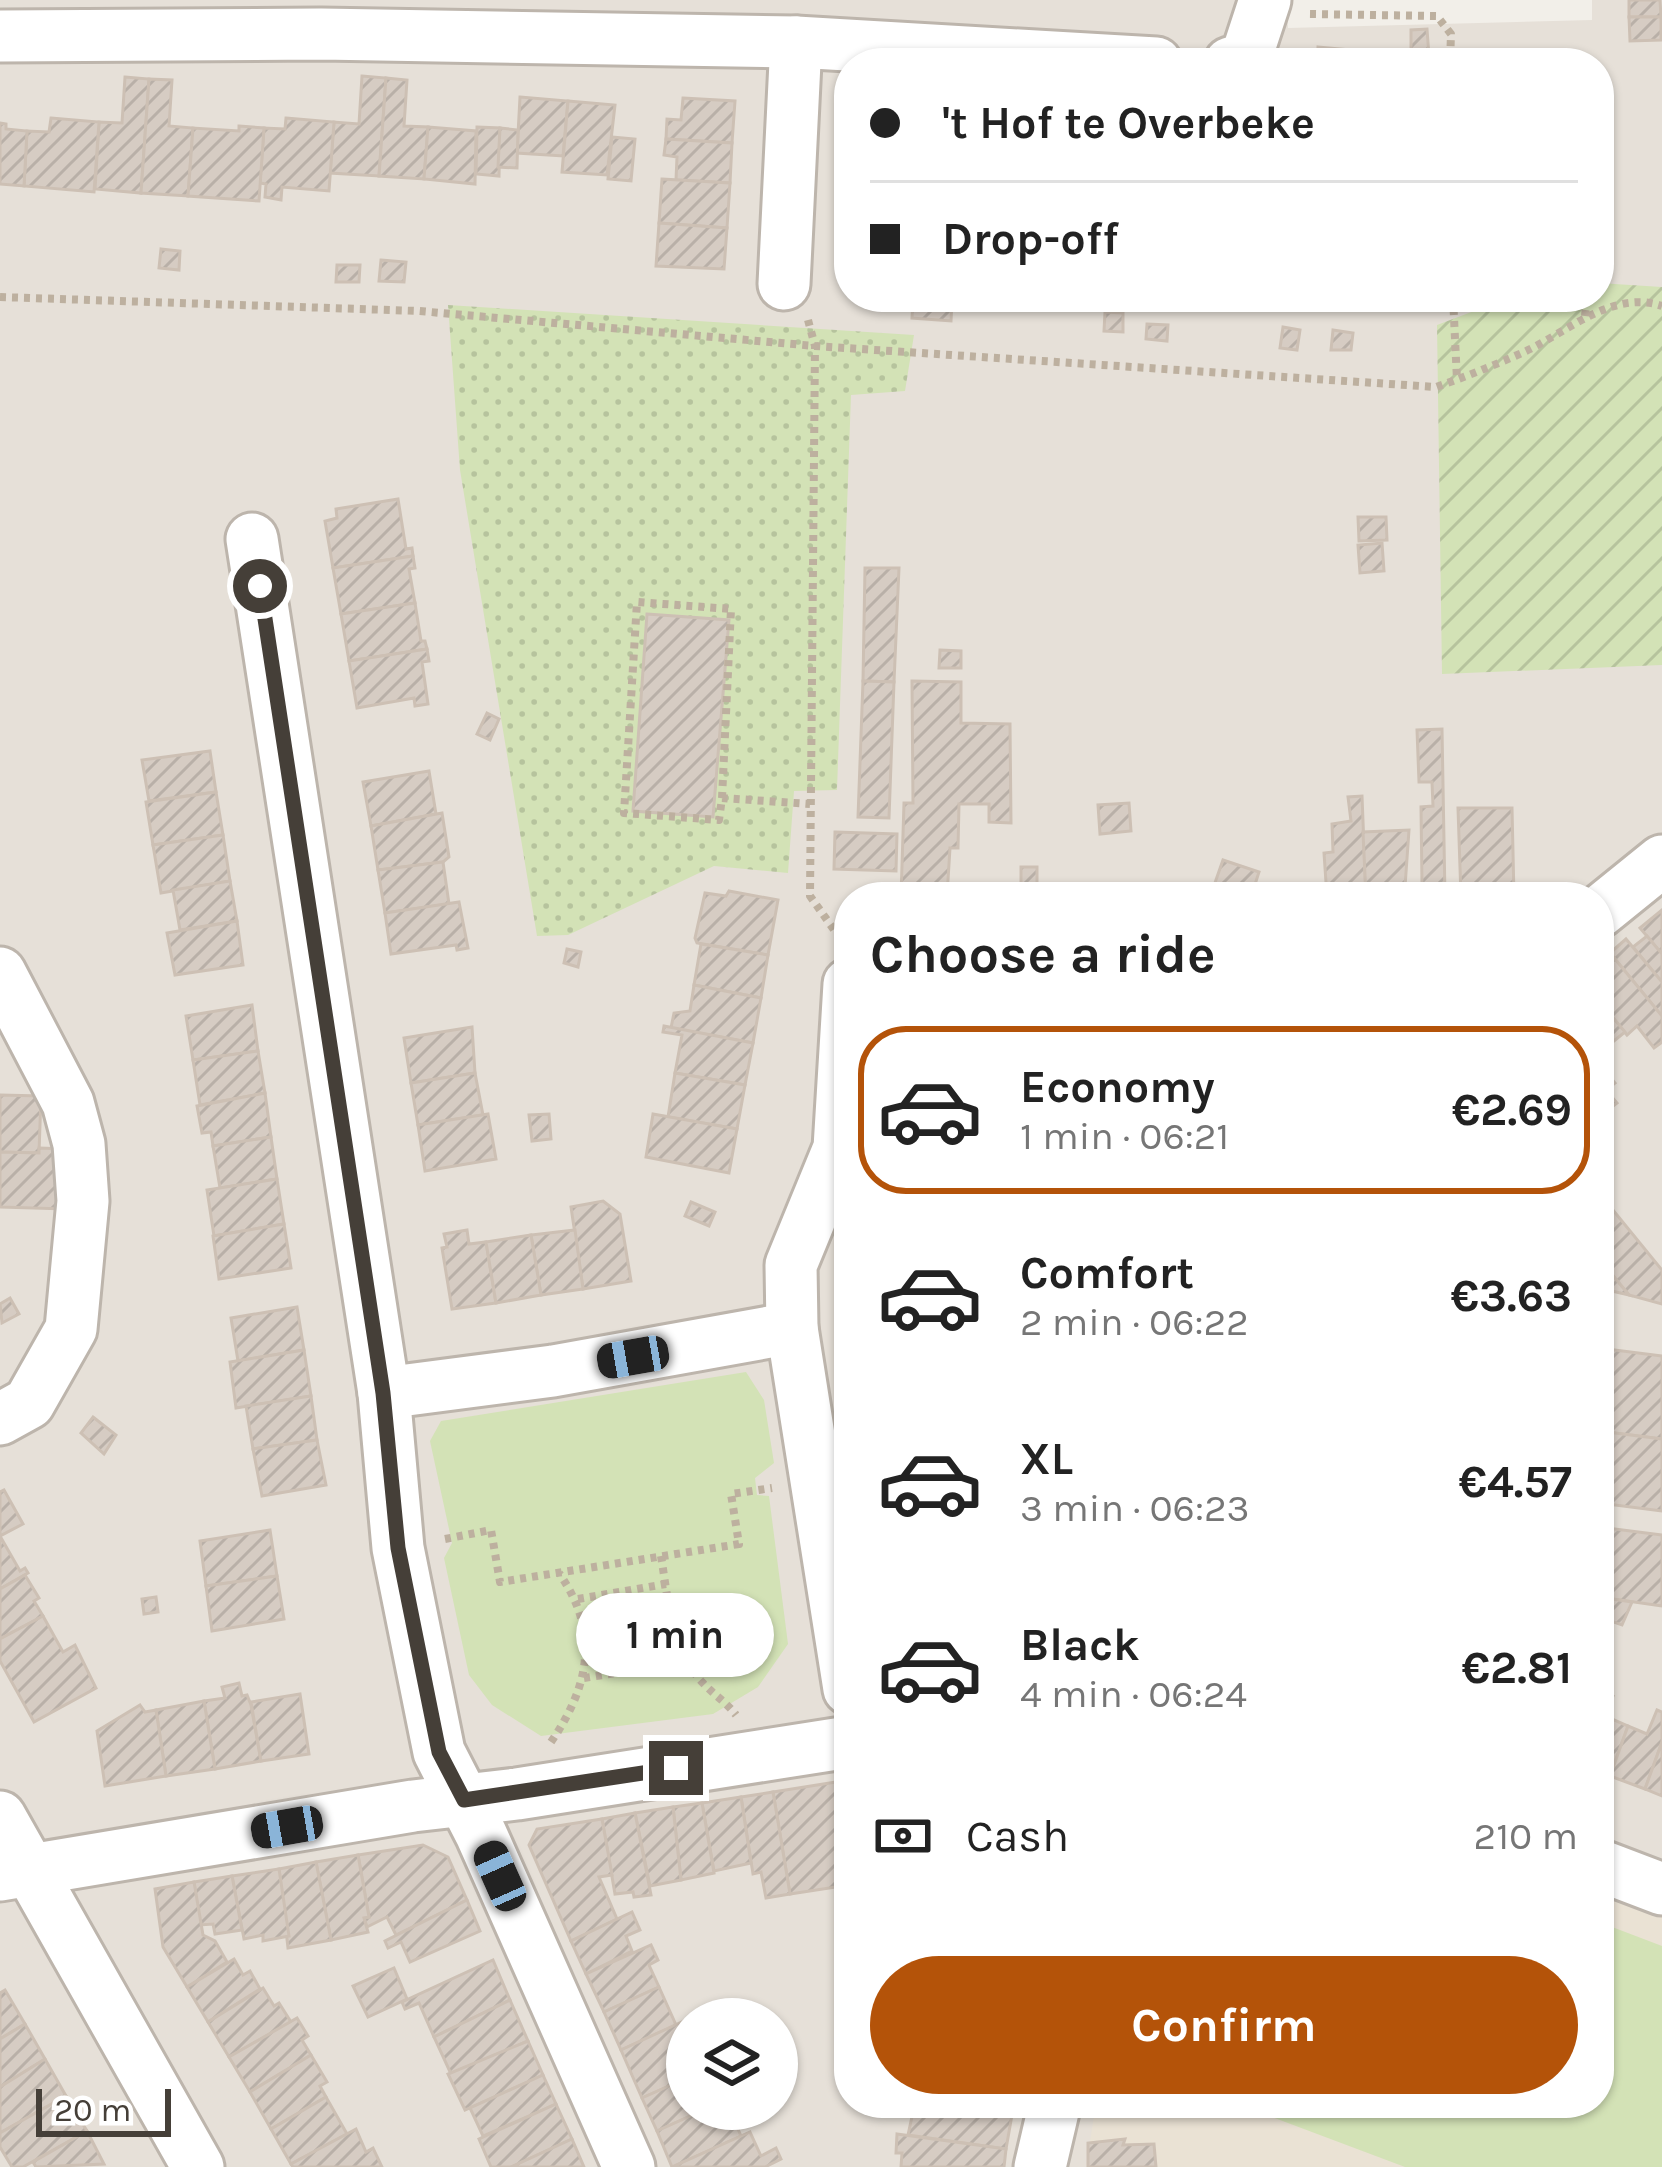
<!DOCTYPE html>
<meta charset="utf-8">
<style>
body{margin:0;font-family:Karla,sans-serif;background:#f2f2f2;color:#222;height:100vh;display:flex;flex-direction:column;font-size:45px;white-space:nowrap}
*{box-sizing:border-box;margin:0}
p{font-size:39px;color:#767676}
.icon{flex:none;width:66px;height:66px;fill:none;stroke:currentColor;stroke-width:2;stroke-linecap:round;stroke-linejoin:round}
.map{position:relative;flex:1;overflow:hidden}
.drawer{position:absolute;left:834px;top:882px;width:780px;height:1236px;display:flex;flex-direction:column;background:#fff;border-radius:48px;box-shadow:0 3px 9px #0004}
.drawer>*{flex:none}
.guide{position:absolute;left:834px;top:48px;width:780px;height:264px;border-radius:48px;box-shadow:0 3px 9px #0004;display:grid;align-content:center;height:264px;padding:0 36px;background:#fff}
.fabs{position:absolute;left:666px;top:1998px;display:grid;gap:24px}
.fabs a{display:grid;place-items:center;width:132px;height:132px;border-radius:50%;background:#fff;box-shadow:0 3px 9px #0004;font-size:60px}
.scale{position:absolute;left:36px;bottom:30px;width:135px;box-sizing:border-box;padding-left:12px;border:6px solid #453f38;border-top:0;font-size:33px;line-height:42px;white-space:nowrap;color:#453f38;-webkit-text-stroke:9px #fff;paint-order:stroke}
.end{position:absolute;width:54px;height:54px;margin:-27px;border:15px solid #453f38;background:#fff;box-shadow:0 0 0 6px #fff}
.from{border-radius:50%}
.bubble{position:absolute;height:84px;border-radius:42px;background:#fff;box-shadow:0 3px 9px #0004;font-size:39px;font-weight:700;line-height:84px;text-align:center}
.car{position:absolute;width:36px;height:72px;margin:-36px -18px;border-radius:15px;box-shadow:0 0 9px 3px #0007;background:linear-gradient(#222 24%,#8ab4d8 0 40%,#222 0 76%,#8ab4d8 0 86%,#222 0)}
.guide b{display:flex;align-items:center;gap:42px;height:114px;font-size:45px}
.guide b+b{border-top:3px solid #e0e0e0}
.guide i{width:30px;height:30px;background:#222}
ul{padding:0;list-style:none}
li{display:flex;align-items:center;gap:36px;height:168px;margin:0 24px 18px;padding:0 12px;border:6px solid transparent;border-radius:48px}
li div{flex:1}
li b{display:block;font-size:45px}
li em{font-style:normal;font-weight:700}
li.current{border-color:#b45309}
li>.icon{width:108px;height:108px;stroke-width:1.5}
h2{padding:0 36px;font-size:54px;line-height:144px}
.pay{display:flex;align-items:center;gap:30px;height:132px;padding:0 36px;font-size:45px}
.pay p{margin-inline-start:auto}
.button{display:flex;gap:24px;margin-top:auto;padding:24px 36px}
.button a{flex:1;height:138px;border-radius:72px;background:#b45309;color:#fff;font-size:48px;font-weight:700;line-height:138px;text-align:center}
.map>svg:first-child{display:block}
.residential{fill:#e6e0d8;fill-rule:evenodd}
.education{fill:#eae2d4}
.grass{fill:url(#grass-dots)}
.park{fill:#d3e2b6}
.garden{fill:url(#garden-furrows)}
.building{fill:url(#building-hatch);stroke:#cdc0b4;stroke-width:3}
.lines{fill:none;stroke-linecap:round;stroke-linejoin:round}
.minor-casing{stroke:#bdb5ac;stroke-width:57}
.path{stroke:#bdb09f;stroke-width:8;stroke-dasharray:6 6;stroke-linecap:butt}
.minor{stroke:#fff;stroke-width:51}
.route{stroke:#453f38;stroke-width:15}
</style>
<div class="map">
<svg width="1662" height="2167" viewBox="0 0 1662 2167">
<defs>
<pattern id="grass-dots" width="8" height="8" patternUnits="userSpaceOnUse" patternTransform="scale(3)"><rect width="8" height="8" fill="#d3e2b6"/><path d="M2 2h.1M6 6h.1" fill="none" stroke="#b6c39d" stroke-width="1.8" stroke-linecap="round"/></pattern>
<pattern id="garden-furrows" width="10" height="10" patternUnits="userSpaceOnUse" patternTransform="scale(3)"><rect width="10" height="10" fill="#d3e2b6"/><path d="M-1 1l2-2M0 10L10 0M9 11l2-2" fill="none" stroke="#b6c39d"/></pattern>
<pattern id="building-hatch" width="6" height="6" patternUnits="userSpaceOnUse" patternTransform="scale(3)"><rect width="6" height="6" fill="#d6ccc3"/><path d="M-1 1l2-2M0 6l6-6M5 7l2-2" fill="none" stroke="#b9b0a8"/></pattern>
</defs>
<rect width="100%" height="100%" fill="#f2efe9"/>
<path class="residential" d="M0,0H1287L1288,28L1592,20V0H1662V2167H0ZM849,63H1599V297H849ZM849,897H1599V2103H849ZM687,2019H777V2109H687Z"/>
<path class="education" d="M1599,1891L1662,1916V2167H1086L1096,2103H1599Z"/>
<path class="grass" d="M448,305L914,335L905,391L851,395L837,790L794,791L788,873L714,866L568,935L537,936L460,470Z"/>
<g class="park">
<path d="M746,1372L764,1400L774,1463L755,1478L757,1495L769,1496L788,1644L758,1687L713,1714L541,1736L492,1705L469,1675L444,1558L452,1543L430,1441L441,1421Z"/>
<path d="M1599,1922L1662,1946V2167H1405L1235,2103H1599Z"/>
</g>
<path class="garden" d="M1599,283L1662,287V665L1442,674L1437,325L1511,297H1599Z"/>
<g class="building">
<path d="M1629,0H1660L1661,17H1629Z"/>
<path d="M1629,17H1661V40L1630,41Z"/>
<path d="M1427,29L1429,56L1411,57V30Z"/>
<path d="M1318,47L1374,52V63H1317Z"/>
<path d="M362,76L386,78L379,176L330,173L334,122L359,124Z"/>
<path d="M125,77L149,79L141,193L95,189L99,122L122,123Z"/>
<path d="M386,78L407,80L404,126L428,127L424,179L379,176Z"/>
<path d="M149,79L172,80L169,126L193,128L188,196L141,193Z"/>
<path d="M520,97L568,101L563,156L517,153Z"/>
<path d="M683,98L735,101L732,143L666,139L667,119L681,120Z"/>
<path d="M568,101L615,105L607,175L562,172Z"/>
<path d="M51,118L99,122L94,192L24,186L27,131L49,132Z"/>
<path d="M286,118L334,122L329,191L282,187L281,200L265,197L266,184L260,183L264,128L285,129Z"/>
<path d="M0,123L6,124V129L27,131L24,186L0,184Z"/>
<path d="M239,126L264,128L259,201L188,196L193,128L239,131Z"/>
<path d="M428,127L476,131L475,184L424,179Z"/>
<path d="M477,127L500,128L499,176L476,174Z"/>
<path d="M500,128L518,130L517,168L498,167Z"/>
<path d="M612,137L635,139L631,181L608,179Z"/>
<path d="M666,139L732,143L730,183L676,180L677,157L664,155Z"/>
<path d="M662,179L730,183L727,228L659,223Z"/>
<path d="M846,196H849V235H843Z"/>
<path d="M659,223L727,228L724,269L656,266Z"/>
<path d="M843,235H849V280L840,279Z"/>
<path d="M161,249L180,251L179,270L159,268Z"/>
<path d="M381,260L406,262L404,282L379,281Z"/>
<path d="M337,265H360L359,282H336Z"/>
<path d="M913,299L952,301L951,321L912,318Z"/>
<path d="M1105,312L1123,313V332L1104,331Z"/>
<path d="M1147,324L1168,325L1167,341L1146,339Z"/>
<path d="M1283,327L1300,330L1297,350L1280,348Z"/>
<path d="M1333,330L1353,333L1351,350H1331Z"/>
<path d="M398,499L406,549L412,548L413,556L333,568L325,521L337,518L336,509Z"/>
<path d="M1358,517H1386L1387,540L1359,541Z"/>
<path d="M1382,543L1384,571L1360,573L1358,545Z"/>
<path d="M413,556L415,568L409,569L415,603L341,614L333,568Z"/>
<path d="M865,568H899L894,682L863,681Z"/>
<path d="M415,603L421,641H425L427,649L349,661L341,614Z"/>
<path d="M647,614L729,620L713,817L633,811Z"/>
<path d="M427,649L429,661L422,662L428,704L415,706L414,698L357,708L349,661Z"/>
<path d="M940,650L961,651V668H939Z"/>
<path d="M863,681L894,682L889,818L858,817Z"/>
<path d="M912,681L961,682V723L1010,724L1011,823L989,822V804H959L958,848H950L947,896L956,897H901L904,803H913Z"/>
<path d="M487,713L499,719L490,740L477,734Z"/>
<path d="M1442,729L1445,897H1396V893L1405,887L1422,885L1421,807L1433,806L1432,782H1419L1417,730Z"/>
<path d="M210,751L216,792L149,801L142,760Z"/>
<path d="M429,771L436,814L371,826L363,782Z"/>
<path d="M216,792L223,835L153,845L146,802Z"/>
<path d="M1362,796L1366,897H1327L1324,853L1333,852L1332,824L1351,821L1348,797Z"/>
<path d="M1129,803L1131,831L1100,834L1098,805Z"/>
<path d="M1458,808H1512L1514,897H1461Z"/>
<path d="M442,813L449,857L443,862L378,870L371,826Z"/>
<path d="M1409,830L1405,887L1396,893V897H1366L1363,832Z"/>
<path d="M835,832L897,834L896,871L834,869Z"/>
<path d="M223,835L230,881L161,893L153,845Z"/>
<path d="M1223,860L1259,872L1251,897H1210Z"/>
<path d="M443,862L449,904L385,913L378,870Z"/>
<rect x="1021" y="867" width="16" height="17"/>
<path d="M230,881L237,921L180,930L173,890Z"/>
<path d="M729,891L778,900L768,955L697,943L695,938L705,893L726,896Z"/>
<path d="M459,902L468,948L457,950L456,945L391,954L385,913Z"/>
<path d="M1662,910V954L1640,928Z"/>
<path d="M237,921L243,965L175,975L167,933Z"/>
<path d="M1647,936L1662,954V982L1633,947Z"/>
<path d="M1626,939L1662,982V1016L1610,953Z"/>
<path d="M701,944L768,955L761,998L694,985Z"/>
<path d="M567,949L581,952L578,967L564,963Z"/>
<path d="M1610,953L1662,1016V1042L1654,1048L1637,1026L1627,1035L1599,1001V962Z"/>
<path d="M694,985L761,998L753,1043L671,1028L674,1013L690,1011Z"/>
<path d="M1599,1001L1625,1032L1599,1053Z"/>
<path d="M252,1005L258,1051L193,1060L186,1016Z"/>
<path d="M664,1026L753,1043L745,1085L675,1073L682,1035L663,1032Z"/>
<path d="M472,1027L475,1073L411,1083L404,1038Z"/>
<path d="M258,1051L265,1093L200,1105L193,1060Z"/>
<path d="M1599,1064L1615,1083L1606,1090L1617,1103L1599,1117Z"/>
<path d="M475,1073L483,1115L418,1125L411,1083Z"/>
<path d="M675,1073L745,1085L737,1129L668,1117Z"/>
<path d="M265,1093L271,1137L213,1146L211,1132L202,1133L197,1106Z"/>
<path d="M0,1095L41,1096L39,1153L0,1152Z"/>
<path d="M488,1114L496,1159L425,1171L418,1125Z"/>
<path d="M549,1114L551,1139L532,1141L529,1115Z"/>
<path d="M653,1114L737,1129L729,1173L646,1157Z"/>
<path d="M271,1137L277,1179L220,1188L213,1146Z"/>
<path d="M39,1148L67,1149L65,1209L0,1207V1152L39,1153Z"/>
<path d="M277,1179L284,1224L214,1236L207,1190Z"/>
<path d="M1599,1193L1662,1270V1304L1629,1295L1599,1259Z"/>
<path d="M603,1201L620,1214L631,1281L583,1289L571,1207Z"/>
<path d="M691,1202L715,1212L709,1226L685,1216Z"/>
<path d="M284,1224L291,1268L219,1279L213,1236Z"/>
<path d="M467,1230L469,1244L486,1242L496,1303L452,1309L442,1248L447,1247L444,1234Z"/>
<path d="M575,1230L583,1289L541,1295L531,1235Z"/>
<path d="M531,1235L541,1295L496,1303L486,1242Z"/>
<path d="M1599,1259L1629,1295L1599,1288Z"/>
<path d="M10,1298L19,1314L2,1323L0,1304Z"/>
<path d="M297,1307L304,1350L238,1361L231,1318Z"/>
<path d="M1599,1348L1662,1356V1439L1599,1431Z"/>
<path d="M304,1350L311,1396L236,1408L230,1362Z"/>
<path d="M311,1396L317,1440L253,1449L246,1406Z"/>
<path d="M93,1417L116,1435L104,1454L81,1433Z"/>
<path d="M1599,1431L1662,1439V1511L1599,1503Z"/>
<path d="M317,1440L326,1485L262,1496L253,1449Z"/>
<path d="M4,1490L23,1524L0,1536V1492Z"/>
<path d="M1599,1527L1662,1535V1606L1599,1597Z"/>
<path d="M270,1530L277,1576L206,1586L200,1541Z"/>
<path d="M0,1536L20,1571L25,1568L28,1573L0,1589Z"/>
<path d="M25,1575L39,1598L34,1601L43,1616L0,1639V1589Z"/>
<path d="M277,1576L284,1619L212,1631L206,1586Z"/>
<path d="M156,1597L158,1612L144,1614L142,1599Z"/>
<path d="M1599,1597L1632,1602L1622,1625L1599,1617Z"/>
<path d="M43,1616L63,1652L75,1645L96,1688L34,1722L0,1661V1639Z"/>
<path d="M239,1683L242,1696L247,1695L251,1705L261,1761L215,1769L204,1701L225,1698L222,1687Z"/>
<path d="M1599,1690L1613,1696L1605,1716L1628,1726L1610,1776L1599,1772Z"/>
<path d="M300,1694L309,1754L261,1761L251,1702Z"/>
<path d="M204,1701L215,1769L166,1776L156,1710Z"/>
<path d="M140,1705L145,1712L156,1710L166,1776L105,1786L97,1731Z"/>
<path d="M1657,1710L1662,1712V1742L1645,1789L1610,1776L1628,1726L1647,1734Z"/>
<path d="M1662,1742V1796L1645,1789Z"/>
<path d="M849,1780V1847L836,1782Z"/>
<path d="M836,1782L849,1847V1885L790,1894L773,1792Z"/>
<path d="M773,1792L790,1894L766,1898L761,1872L753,1874L741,1797Z"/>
<path d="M741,1797L751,1863L714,1871L702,1803Z"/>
<path d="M702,1803L714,1873L681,1880L673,1807Z"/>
<path d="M673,1807L681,1880L650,1886L635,1813Z"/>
<path d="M635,1813L651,1895L634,1897L633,1892L615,1894L602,1819Z"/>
<path d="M602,1819L612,1875L599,1877L617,1919L571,1941L529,1845L537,1829Z"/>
<path d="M423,1845L448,1857L467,1900L396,1935L387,1917L367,1927L364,1918L369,1917L358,1855Z"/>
<path d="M358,1855L369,1917L364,1918L368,1932L331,1940L316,1862Z"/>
<path d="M316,1862L331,1940L288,1948L279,1869Z"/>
<path d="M279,1869L289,1936L263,1941V1935L244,1939L232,1876Z"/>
<path d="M232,1876L242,1930L215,1934L213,1924L200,1925L194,1882Z"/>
<path d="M194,1882L203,1935L215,1941L227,1962L187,1987L163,1947L155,1889Z"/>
<path d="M467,1900L480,1931L410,1962L401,1942L388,1948L385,1941Z"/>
<path d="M632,1912L640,1930L626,1936L632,1951L586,1974L571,1941Z"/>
<path d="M651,1945L658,1960L649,1965L659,1987L604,2012L586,1974Z"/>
<path d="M234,1959L243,1975L250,1971L260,1989L208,2022L187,1987Z"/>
<path d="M493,1960L510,2000L434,2037L419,2003L405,2009L402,2002Z"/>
<path d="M394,1968L407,1999L368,2017L353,1986Z"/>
<path d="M659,1987L676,2025L621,2050L604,2012Z"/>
<path d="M263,1988L274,2006L279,2003L291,2022L229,2057L208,2022Z"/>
<path d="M5,1990L25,2024L0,2039V1993Z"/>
<path d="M510,2000L528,2041L451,2074L434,2037Z"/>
<path d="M297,2018L308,2036L302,2040L311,2055L250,2092L229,2057Z"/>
<path d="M686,2020L687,2078L642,2098L621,2050Z"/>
<path d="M25,2024L45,2059L0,2087V2039Z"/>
<path d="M528,2041L543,2075L465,2110L448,2074Z"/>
<path d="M311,2055L327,2082L320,2086L326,2097L271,2129L250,2092Z"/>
<path d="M45,2059L66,2096L0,2133V2087Z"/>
<path d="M543,2075L556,2104L483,2136L470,2108Z"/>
<path d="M687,2078V2109H706L657,2131L642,2098Z"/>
<path d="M66,2096L87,2131L23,2167H12L0,2147V2133Z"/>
<path d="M326,2097L347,2134L291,2164L271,2129Z"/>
<path d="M915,2103H990L1013,2109L1006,2149L908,2135Z"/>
<path d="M556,2104L572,2139L511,2167H491L479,2139Z"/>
<path d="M706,2109H729L741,2136L672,2167L657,2131Z"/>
<path d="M356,2129L366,2152L373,2148L382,2167H293L291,2164Z"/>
<path d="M87,2131L104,2164L36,2167L33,2162Z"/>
<path d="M750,2132L761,2156L776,2148L781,2159L765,2167H672Z"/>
<path d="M897,2134L1006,2149L1004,2167H901L902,2153H896Z"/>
<path d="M572,2139L584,2167H511Z"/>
<path d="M1125,2139L1123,2145L1154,2144L1156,2167H1088V2143Z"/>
</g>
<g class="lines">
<g class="minor-casing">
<g id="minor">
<path d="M0,36L321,34L796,42L1156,63"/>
<path d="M1230,63L1246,58L1265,0"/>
<path d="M784,284L796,42"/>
<path d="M252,539L384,1393L398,1548L439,1752L481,1834L629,2167"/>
<path d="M1599,912L1662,861"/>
<path d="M0,973L68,1103L79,1144L83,1201L71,1329L29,1403L0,1419"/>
<path d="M849,984L839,1148L791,1265L792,1328L849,1689"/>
<path d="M384,1393L553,1371L792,1328"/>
<path d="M0,1817L198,2167"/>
<path d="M1599,1865L1662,1889"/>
<path d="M0,1875L413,1806L517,1794L849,1742"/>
<path d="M1040,2167L1055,2103"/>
</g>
</g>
<g class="path">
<path d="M1310,14L1437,16L1451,34L1450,63"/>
<path d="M0,297L419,311L815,346L1436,387C1465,377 1495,365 1524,352C1566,333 1613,289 1662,306"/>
<path d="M1453,297L1457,380"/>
<path d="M1585,316L1587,297"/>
<path d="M808,320L815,346L810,896L842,941"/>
<path d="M722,798L731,609L637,602L624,813L719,820L722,798L810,804"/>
<path d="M445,1539L491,1530L500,1582L739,1544L731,1494L772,1488"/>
<path d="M661,1556C668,1598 671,1649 702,1682C713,1694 726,1702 736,1715"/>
<path d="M578,1599L666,1584"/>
<path d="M584,1678L687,1662"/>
<path d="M551,1742C590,1685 600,1632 559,1573"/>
</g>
<use href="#minor" class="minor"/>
</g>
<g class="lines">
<path class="route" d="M260,586L383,1393L398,1548L439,1752L464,1800L676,1768"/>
</g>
</svg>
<div class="fabs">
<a><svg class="icon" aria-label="layers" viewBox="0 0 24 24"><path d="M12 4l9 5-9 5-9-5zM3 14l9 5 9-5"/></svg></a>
</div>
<div class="scale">20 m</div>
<i class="end from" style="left:260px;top:586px"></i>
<i class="end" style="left:676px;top:1768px"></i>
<div class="bubble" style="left:576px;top:1593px;width:198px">1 min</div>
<i class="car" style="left:633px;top:1357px;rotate:260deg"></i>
<i class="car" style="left:287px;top:1827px;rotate:260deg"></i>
<i class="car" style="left:500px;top:1876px;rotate:336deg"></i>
<div class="guide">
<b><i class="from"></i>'t Hof te Overbeke</b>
<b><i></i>Drop-off</b>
</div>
<section class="drawer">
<h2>Choose a ride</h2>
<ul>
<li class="current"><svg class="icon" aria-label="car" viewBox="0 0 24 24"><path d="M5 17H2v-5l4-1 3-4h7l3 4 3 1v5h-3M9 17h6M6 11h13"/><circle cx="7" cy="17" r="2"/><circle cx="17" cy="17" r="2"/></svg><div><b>Economy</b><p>1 min · 06:21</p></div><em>€2.69</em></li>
<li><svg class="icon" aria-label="car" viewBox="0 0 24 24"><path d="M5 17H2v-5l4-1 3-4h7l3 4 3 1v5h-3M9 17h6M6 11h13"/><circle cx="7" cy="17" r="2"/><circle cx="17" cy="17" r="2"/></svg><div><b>Comfort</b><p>2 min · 06:22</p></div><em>€3.63</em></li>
<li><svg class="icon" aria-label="car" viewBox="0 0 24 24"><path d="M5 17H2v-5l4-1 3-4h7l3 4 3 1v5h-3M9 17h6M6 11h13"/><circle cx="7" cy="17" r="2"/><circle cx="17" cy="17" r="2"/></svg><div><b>XL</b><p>3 min · 06:23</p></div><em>€4.57</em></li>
<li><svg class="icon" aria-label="car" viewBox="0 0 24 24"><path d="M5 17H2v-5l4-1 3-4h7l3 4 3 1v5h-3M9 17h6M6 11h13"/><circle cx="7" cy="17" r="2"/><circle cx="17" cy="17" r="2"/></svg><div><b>Black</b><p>4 min · 06:24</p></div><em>€2.81</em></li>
</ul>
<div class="pay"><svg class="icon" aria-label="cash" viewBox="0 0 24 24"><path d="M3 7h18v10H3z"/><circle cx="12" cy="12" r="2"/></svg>Cash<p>210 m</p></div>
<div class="button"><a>Confirm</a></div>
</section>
</div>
